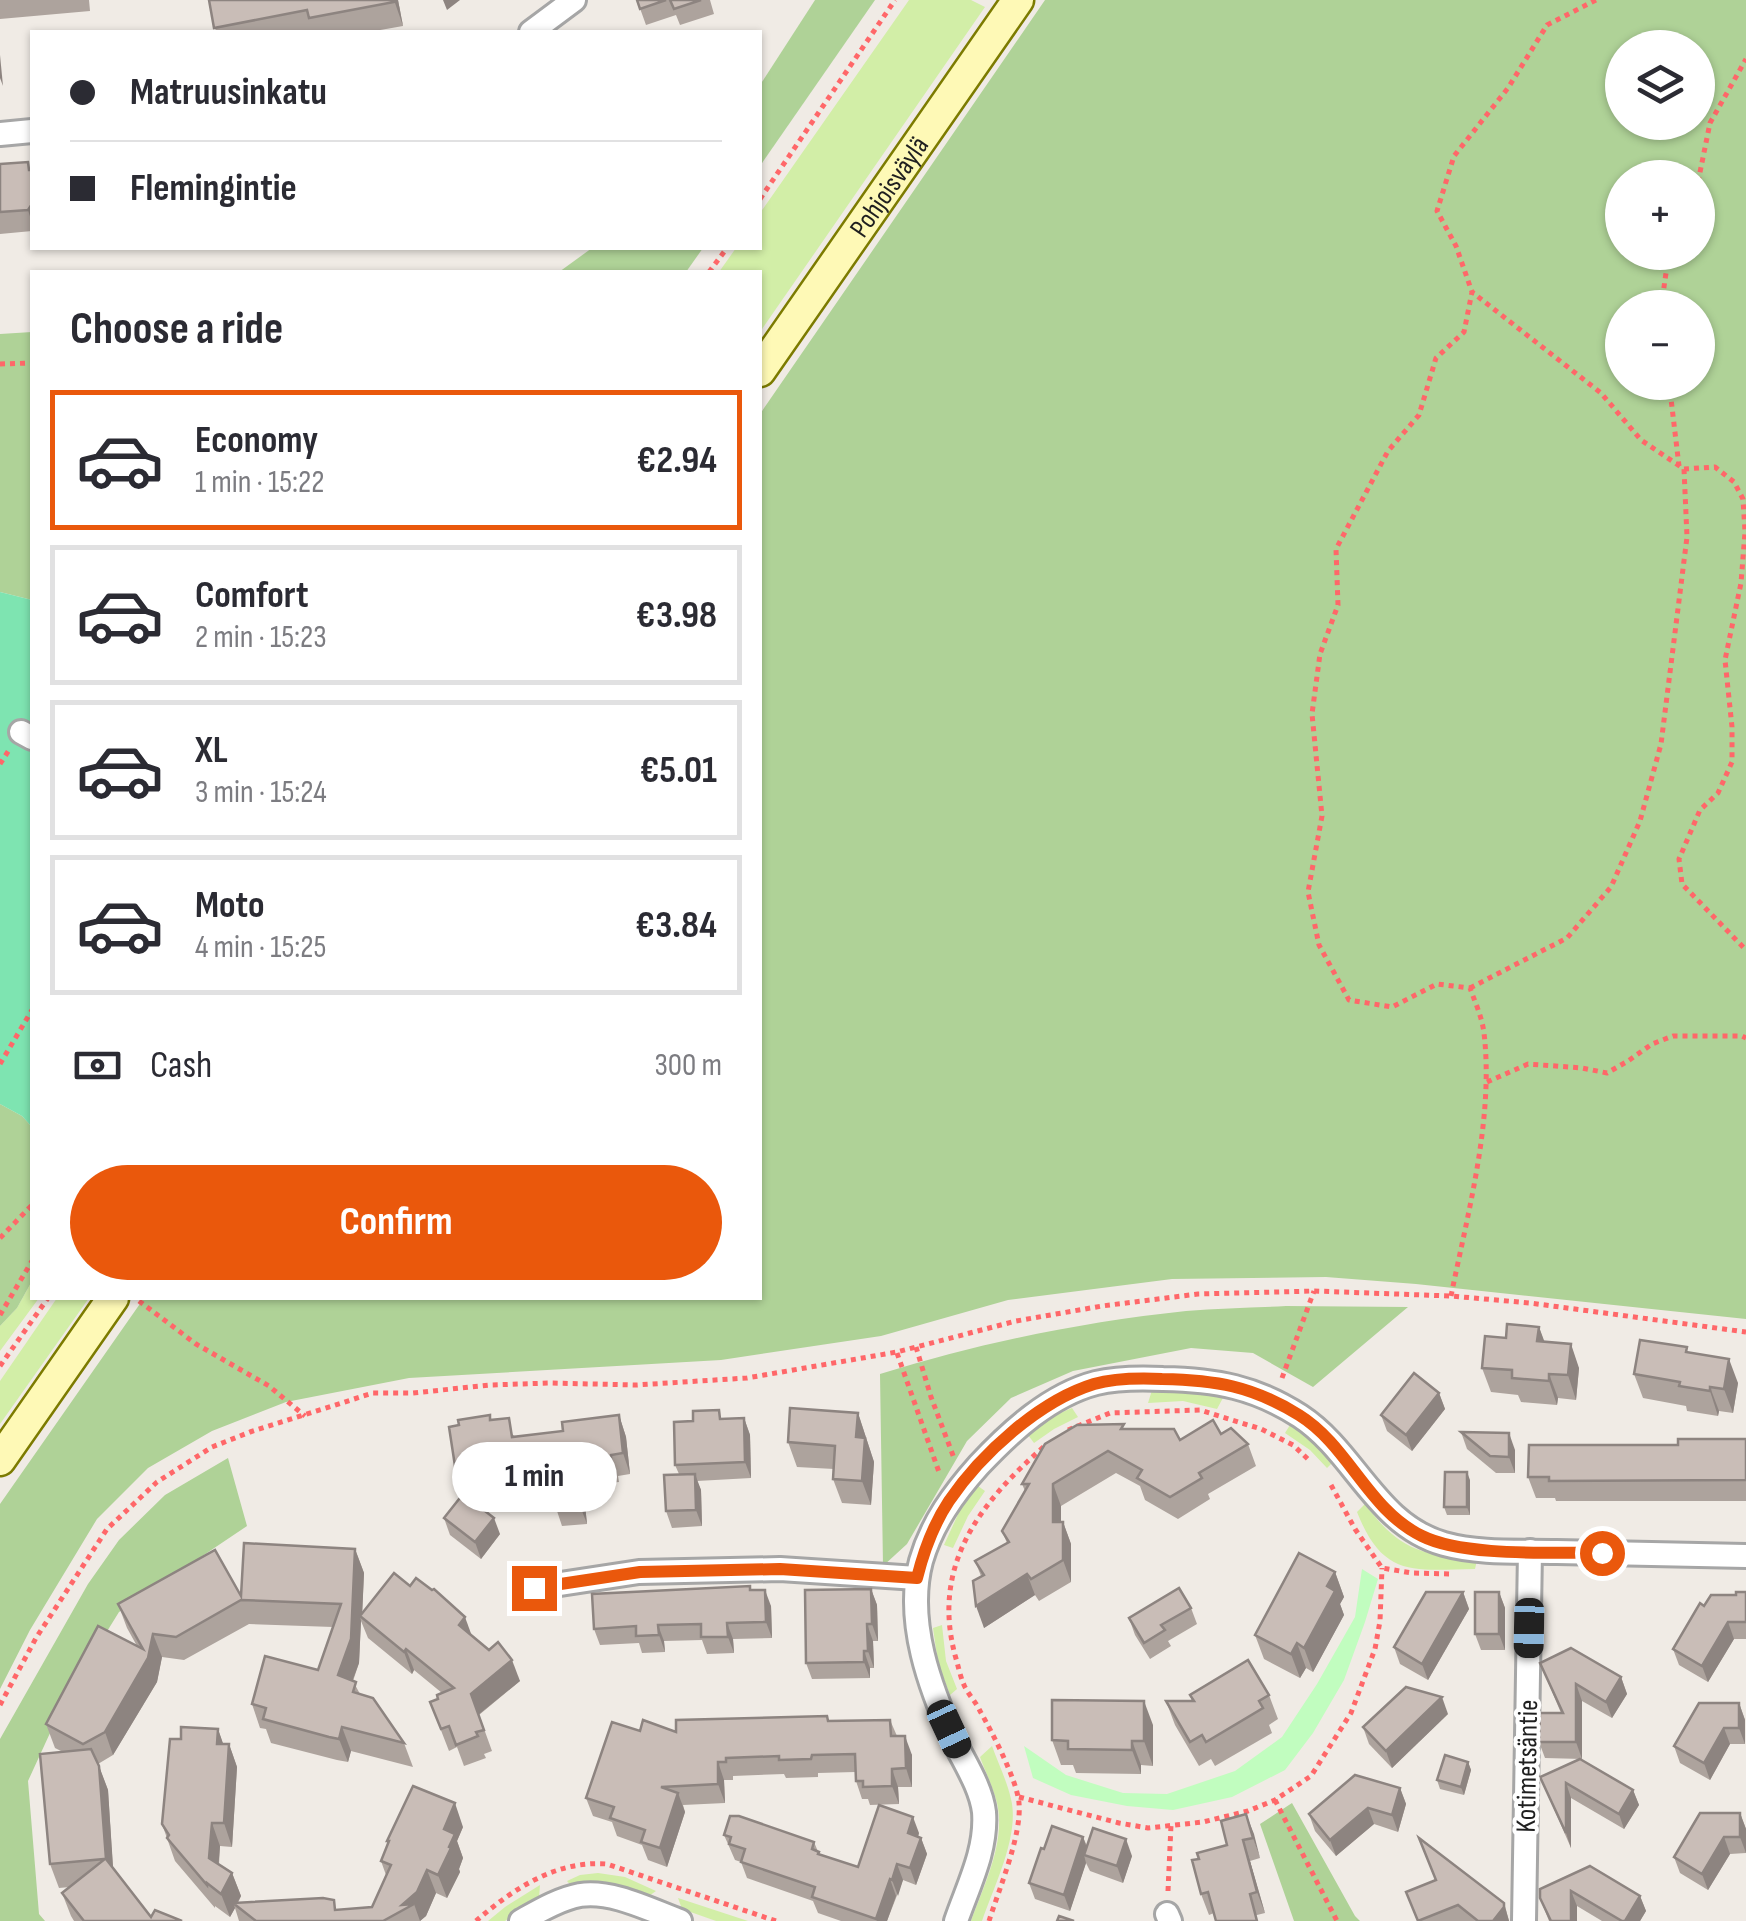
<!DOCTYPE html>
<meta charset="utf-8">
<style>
body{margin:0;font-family:"Sofia Sans Condensed",sans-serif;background:#f2f2f3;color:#2b2b33;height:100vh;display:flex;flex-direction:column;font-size:38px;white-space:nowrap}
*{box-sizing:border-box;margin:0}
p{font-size:32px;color:#7c7c81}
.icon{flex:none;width:55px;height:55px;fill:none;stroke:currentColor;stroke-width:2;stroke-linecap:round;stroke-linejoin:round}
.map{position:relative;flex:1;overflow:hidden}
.side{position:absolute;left:30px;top:270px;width:732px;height:1030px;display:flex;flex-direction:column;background:#fff;border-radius:0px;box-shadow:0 2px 8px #0004}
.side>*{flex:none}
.guide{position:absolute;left:30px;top:30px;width:732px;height:220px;border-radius:0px;box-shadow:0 2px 8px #0004;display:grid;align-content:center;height:220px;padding:0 40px;background:#fff}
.controls{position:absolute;left:1605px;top:30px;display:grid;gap:20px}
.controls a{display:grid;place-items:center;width:110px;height:110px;border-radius:50%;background:#fff;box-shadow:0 2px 8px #0004;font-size:50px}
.end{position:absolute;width:45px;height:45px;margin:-22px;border:12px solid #ea580c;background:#fff;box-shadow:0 0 0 5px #fff}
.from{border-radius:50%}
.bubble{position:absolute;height:70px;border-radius:35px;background:#fff;box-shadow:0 2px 8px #0004;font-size:32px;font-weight:700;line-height:70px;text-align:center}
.car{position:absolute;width:30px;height:60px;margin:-30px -15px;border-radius:12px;box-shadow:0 0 8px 2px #0007;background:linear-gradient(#222 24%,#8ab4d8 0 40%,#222 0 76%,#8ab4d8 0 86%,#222 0)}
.guide b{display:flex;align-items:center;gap:35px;height:95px;font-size:38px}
.guide b+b{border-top:2px solid #e1e1e2}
.guide i{width:25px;height:25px;background:#2b2b33}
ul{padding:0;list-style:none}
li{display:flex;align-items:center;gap:30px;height:140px;margin:0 20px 15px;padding:0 20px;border:5px solid #e1e1e2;border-radius:0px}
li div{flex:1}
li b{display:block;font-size:38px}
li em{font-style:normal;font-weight:700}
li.active{border-color:#ea580c}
li>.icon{width:90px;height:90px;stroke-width:1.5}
h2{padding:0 40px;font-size:45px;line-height:120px}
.pay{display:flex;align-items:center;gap:25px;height:110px;padding:0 40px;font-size:38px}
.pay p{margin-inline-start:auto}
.action{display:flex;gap:20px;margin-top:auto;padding:20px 40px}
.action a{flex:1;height:115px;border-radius:60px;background:#ea580c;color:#fff;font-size:40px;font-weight:700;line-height:115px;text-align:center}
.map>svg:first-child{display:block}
.grass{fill:#d2eea7}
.forest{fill:#afd297;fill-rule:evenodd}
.park{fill:#c1fdbf}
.pitch{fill:#7ee4b1}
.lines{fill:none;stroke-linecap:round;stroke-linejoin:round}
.minor-casing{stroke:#a6a6a6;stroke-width:28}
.secondary-casing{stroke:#7c7b00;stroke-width:35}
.path{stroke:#ff6769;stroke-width:5;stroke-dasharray:5 5;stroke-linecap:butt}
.minor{stroke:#fff;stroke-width:22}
.secondary{stroke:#fef9b6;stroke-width:30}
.wall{fill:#ada39d}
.shaded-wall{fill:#8d8480}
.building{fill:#c9bdb7;stroke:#8d8480;stroke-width:2.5}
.route{stroke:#ea580c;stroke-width:12}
.labels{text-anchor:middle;stroke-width:8;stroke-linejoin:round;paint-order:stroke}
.street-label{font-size:28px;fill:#1f1f1f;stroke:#fff}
</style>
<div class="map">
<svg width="1746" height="1921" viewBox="0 0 1746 1921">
<rect width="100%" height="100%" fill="#f0ebe5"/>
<g class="grass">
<path d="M909,0H971L985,7L760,332V272H719L736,248H760V213Z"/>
<path d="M32,1281V1298H39L0,1351V1326L17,1308Z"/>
<path d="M57,1298H89L0,1424V1381Z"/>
<path d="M1194,1388L1224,1396L1217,1409L1183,1401L1148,1403L1152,1390Z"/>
<path d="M1072,1408L1078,1417L1054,1429L1034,1443L1028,1435L1048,1418Z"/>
<path d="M1290,1425L1315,1443L1333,1462L1327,1468L1310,1450L1285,1433Z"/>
<path d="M978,1486L985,1491L968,1516L953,1548L944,1545L960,1510Z"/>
<path d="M1365,1504C1399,1550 1421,1555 1477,1560L1475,1569C1413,1570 1383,1578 1357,1512Z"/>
<path d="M942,1625L946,1661L957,1689L950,1695L938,1663L933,1628Z"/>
<path d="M992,1746C998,1763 1007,1781 1011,1799C1020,1835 994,1886 982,1921H971C984,1885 1006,1842 997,1803C993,1787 985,1771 980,1757Z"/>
<path d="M598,1873L625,1877L656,1891L649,1896C624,1889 599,1878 575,1890L567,1881L580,1875Z"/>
<path d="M540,1885L539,1898L505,1921H488L505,1907Z"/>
<path d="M678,1898L748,1921H716L682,1909Z"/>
</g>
<g class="forest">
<path d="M815,0H875L760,166V85Z"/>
<path d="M1045,0H1746V1319L1416,1284L1326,1277L1172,1279L1008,1300L881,1336L721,1360L409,1378L286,1402L212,1431L148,1468L97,1519L30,1630L0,1689V1504L144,1298H760V414ZM1622,48H1698V122H1622ZM1622,178H1698V252H1622ZM1622,308H1698V382H1622Z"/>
<path d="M592,248H703L686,272H559Z"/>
<path d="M32,332V600L0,592V334Z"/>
<path d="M0,1104L22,1116L32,1127V1281L17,1308L0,1326Z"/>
<path d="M1286,1306L1408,1307L1313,1387L1253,1353L1191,1348L1073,1371L1011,1398L967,1441L907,1544L883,1566L880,1374C980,1343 1082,1322 1186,1311C1219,1308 1253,1308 1286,1306Z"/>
<path d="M228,1458L247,1526L119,1612L67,1696L28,1781L39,1914L45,1921H0V1739L88,1584L119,1540L165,1495Z"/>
<path d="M1292,1803L1355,1916L1360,1921H1294L1260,1824Z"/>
</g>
<path class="park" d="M1362,1569L1378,1579L1365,1622L1344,1680L1313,1733L1285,1770L1232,1797L1173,1810L1127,1806L1071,1795L1033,1778L1024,1746L1066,1775L1123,1793L1167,1794L1235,1771L1282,1737L1317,1684L1355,1617Z"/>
<path class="pitch" d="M0,592L32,600V1127L22,1116L0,1104Z"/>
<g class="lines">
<g class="minor-casing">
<g id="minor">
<path d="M531,32L574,0"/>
<path d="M0,134L32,131"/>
<path d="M21,732L32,738"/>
<path d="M534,1588L639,1572L780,1569L917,1578"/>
<path d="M1167,1914L1170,1921"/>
<path d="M521,1921C539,1911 559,1899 580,1895C612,1890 650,1910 680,1921"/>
<path d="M956,1921C968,1886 987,1850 984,1812C981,1788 966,1765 955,1743C930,1688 905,1621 921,1561C932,1523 954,1493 979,1465C1011,1431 1050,1395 1096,1383C1117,1378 1142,1378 1163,1379C1216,1380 1255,1387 1300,1416C1355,1452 1376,1525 1444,1544C1480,1554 1520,1551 1557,1552C1620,1553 1683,1555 1746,1556"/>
<path d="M1524,1921L1530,1551"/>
</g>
</g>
<g class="secondary-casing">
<g id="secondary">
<path id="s1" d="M760,371L1018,0"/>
<path d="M0,1460L113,1298"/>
</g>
</g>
<g class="path">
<path d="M1698,182L1710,123L1746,59"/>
<path d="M760,199L895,0"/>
<path d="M709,272L727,248"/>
<path d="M1661,308L1669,252"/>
<path d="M0,364L32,363"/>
<path d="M1669,382L1679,466"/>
<path d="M1684,469L1715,467L1734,482L1743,499L1745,532L1741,583L1725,660L1732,727V762L1718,793L1700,810L1679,859L1682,884L1746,950"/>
<path d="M0,764L9,750"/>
<path d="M1470,988L1567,938L1611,887L1640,821L1661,744L1687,537L1684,469L1641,440L1601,393L1472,292"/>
<path d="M0,1064L32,1010"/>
<path d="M1487,1082L1528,1064L1582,1068L1607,1073L1628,1061L1652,1044L1673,1036H1742L1746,1038"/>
<path d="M0,1238L32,1205"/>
<path d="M1451,1296C1468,1212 1494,1118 1484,1033C1482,1017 1475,1002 1470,988L1437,984L1392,1007L1349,1000L1319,945L1308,892L1322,816L1312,714L1320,654L1338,605L1336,549L1388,451L1419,415L1436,358L1464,332L1472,292L1456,246L1437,211L1454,156L1508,88L1547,25L1596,0"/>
<path d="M139,1301L196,1344L269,1386L305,1416"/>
<path d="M0,1315L32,1261"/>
<path d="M916,1347L931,1397L954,1458"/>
<path d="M897,1353L940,1475"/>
<path d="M0,1366L48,1298"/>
<path d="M1282,1378L1314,1291"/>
<path d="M1068,1430L1110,1413L1200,1410L1261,1429L1293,1445L1311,1462"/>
<path d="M1331,1485L1355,1529L1382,1568L1412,1573L1453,1574"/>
<path d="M0,1705L36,1638L107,1529L157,1482L212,1447L250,1432L373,1393H413L490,1385L550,1383L636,1385L747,1378L897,1352L1016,1321L1102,1306L1198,1294L1314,1291L1451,1296L1530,1303L1746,1332"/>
<path d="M1019,1797L1119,1823L1148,1828L1203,1822L1248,1811L1275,1800L1311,1776L1351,1713L1375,1649L1380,1621L1382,1568"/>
<path d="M1275,1800L1337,1921"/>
<path d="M1168,1891L1171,1825"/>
<path d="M476,1921C513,1889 556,1860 607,1864L776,1921"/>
<path d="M989,1921C999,1889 1022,1835 1019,1803C1017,1780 992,1732 980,1711C976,1702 968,1694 964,1685C960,1676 958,1665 955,1655C931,1564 981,1501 1047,1444"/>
</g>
<use href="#minor" class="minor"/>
<use href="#secondary" class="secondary"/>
</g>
<g class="wall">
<path d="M0,0H89L90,11L0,19Z"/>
<path d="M209,0H398L403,26L369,32H216Z"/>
<path d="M637,0H710L714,14L680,25L676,15L646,25Z"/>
<path d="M0,164L32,170V231L0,234Z"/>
<path d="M1539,1327L1544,1342L1579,1368L1576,1400L1558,1398L1557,1405L1521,1402L1518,1395L1491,1392L1482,1368L1506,1338Z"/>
<path d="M1689,1352L1738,1383L1733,1413L1719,1411L1718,1416L1687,1411L1686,1406L1643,1398L1634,1374Z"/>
<path d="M1439,1393L1445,1409L1412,1451L1387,1431L1381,1415Z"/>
<path d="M858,1413L874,1462L871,1505L842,1503L833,1479L834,1469L797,1467L788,1442Z"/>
<path d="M619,1415L626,1437L630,1474L618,1476L619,1482L583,1486L587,1524L562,1526L555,1505L551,1474L463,1487L455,1466L492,1420L516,1437L563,1431Z"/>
<path d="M744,1418L750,1435L751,1478L697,1481L701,1490L702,1526L672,1528L666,1511L679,1474L675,1465L722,1419Z"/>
<path d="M1126,1429L1180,1440L1221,1434L1248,1444L1256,1466L1208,1494L1210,1499L1178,1519L1145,1500L1140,1486L1116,1473L1061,1506V1522H1063L1071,1544V1582L1039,1601L1035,1595L984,1628L981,1576L975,1561L1007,1543L1002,1531L1025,1491L1022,1484Z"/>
<path d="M1461,1432L1515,1450V1473H1496L1467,1449Z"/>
<path d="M1746,1439V1501H1556L1555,1498H1536L1528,1477L1678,1445Z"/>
<path d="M1470,1480V1515H1447L1444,1507Z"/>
<path d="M444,1518L500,1534L481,1559L450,1535Z"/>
<path d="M355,1549L364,1573L362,1614L472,1636L520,1681L479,1715L492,1751L484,1754L486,1758L464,1766L457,1747L449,1751L430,1702L438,1699L442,1693L414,1670L412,1674L368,1638L361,1621L359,1663L353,1681L360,1694L404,1743L413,1767L351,1751L348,1762L337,1760L271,1743L266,1729L260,1728L252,1704L318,1670L333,1627L249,1624L184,1660L162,1657L157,1682L113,1755L98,1764L108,1790L113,1869L151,1917L182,1921H74L71,1916L62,1893L70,1887L59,1888L50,1864L63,1752L55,1748L46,1724L137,1646L127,1628L118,1604L241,1596Z"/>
<path d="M1335,1572L1344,1597L1340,1604L1344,1615L1313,1672L1306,1668L1300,1678L1264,1659L1255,1635Z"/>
<path d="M871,1589L877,1605L878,1641H873L874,1668H870V1678L812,1679L806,1663Z"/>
<path d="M751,1590L771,1606L772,1638L733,1639L734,1653L707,1654L702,1640L664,1641L665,1652L642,1653L639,1643L600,1645L594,1629Z"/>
<path d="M1463,1592L1469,1609L1428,1680L1400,1664L1394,1647Z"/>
<path d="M1499,1592L1505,1608V1650H1481L1475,1634Z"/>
<path d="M1746,1592V1639H1734L1708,1682L1679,1665L1673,1649L1704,1606Z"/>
<path d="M1191,1608L1197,1624L1168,1641L1171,1646L1150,1659L1135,1635L1129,1618Z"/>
<path d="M1540,1663L1621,1677L1627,1694L1612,1718L1582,1701V1759L1545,1758L1539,1742L1561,1713Z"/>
<path d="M1190,1695H1269L1278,1719L1269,1725L1272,1733L1215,1766L1211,1759L1199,1766L1175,1725L1166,1701H1192Z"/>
<path d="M1739,1703L1745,1720V1744H1730L1710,1780L1680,1763L1674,1746Z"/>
<path d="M1448,1714L1392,1768L1369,1744L1363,1727Z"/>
<path d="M827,1716L829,1721L890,1720L897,1736L912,1755V1787H898L899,1804L870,1805L868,1799H862L856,1781L855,1772L818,1773V1777L786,1778L784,1774L733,1776V1780H724L725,1803L683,1805L685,1812L667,1867L648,1860L642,1845L617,1836L612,1822L593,1816L586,1798L640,1731L676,1732Z"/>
<path d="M1153,1725V1766L1141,1765V1774L1076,1773L1073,1765H1061L1052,1740Z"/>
<path d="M218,1729L223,1744H229L237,1767L232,1847L220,1846L219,1865L232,1873L241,1896L238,1903L338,1910L372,1907L386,1875L381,1861L388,1843L387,1841L463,1827L457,1841L463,1858L459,1869L460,1872L447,1898L436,1893L426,1916L420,1921H239L235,1908L230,1917L215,1906V1908L175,1861L162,1824L181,1739Z"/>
<path d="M1468,1762L1471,1770L1464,1795L1440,1789L1437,1780Z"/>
<path d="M1540,1777L1633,1790L1639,1805L1624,1829L1571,1798V1848Z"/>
<path d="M1400,1788L1406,1804L1398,1832L1374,1824L1336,1856L1315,1831L1309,1814Z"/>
<path d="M1740,1813L1746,1829V1853L1730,1854L1708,1890L1680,1873L1674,1857Z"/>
<path d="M1246,1814L1260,1858L1250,1861L1265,1913L1257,1915L1214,1913L1209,1915L1201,1894L1199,1859L1227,1845Z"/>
<path d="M919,1833L918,1837L921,1838L927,1854L916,1885L903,1880L887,1921H841L818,1913L813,1901L747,1878L741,1862L735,1860L724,1835L814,1842L819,1854L858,1867Z"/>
<path d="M1083,1837L1087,1846L1132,1856L1123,1883L1090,1871L1086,1863L1070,1911L1035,1899L1029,1883L1044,1849Z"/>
<path d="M1540,1889L1640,1896L1646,1911L1640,1921H1602L1577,1906V1921H1549L1540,1898Z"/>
<path d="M1406,1892L1504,1903L1509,1921H1418Z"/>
</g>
<g class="shaded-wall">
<path d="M394,0H398L403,26Z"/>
<path d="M443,0H460L447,10Z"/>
<path d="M0,55L3,86L0,78Z"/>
<path d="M32,204V223L28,210Z"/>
<path d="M1539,1327L1548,1351L1537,1341Z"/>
<path d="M1571,1344L1579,1368L1576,1400L1568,1375Z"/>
<path d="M1729,1359L1738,1383L1733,1413L1724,1389Z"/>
<path d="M1549,1374L1558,1398L1557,1405L1549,1381Z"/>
<path d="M1710,1387L1719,1411L1718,1416L1710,1391Z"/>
<path d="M1439,1393L1445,1409L1412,1451L1406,1435Z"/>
<path d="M858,1413L874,1462L871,1505L862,1481L856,1437Z"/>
<path d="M619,1415L626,1437L630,1474L623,1453Z"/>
<path d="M744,1418L750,1435L751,1478L745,1462Z"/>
<path d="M1509,1433L1515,1450V1473L1509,1457Z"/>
<path d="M575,1465L583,1486L587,1524L579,1503Z"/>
<path d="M1467,1472L1470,1480V1515L1467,1507Z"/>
<path d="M695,1474L701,1490L702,1526L696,1510Z"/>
<path d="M1053,1484L1061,1506V1544L1053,1522Z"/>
<path d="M494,1518L500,1534L481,1559L475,1542Z"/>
<path d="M1063,1522L1071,1544V1582L1063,1560Z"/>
<path d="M355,1549L364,1573L362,1618L360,1616L361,1621L359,1663L346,1698L338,1675Z"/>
<path d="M1335,1572L1344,1597L1340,1604L1344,1615L1313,1672L1304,1648L1327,1586Z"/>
<path d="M1027,1574L1035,1595L984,1628L976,1606Z"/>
<path d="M871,1589L877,1605L878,1641L872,1624Z"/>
<path d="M765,1590L771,1606L772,1638L766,1622Z"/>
<path d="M1463,1592L1469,1609L1428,1680L1422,1664Z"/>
<path d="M1499,1592L1505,1608V1650L1499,1634Z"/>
<path d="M465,1617L473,1639L459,1625Z"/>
<path d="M1728,1622L1734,1639L1708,1682L1702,1666Z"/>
<path d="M727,1623L733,1639L734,1653L728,1637Z"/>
<path d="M867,1624L873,1641L874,1668L868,1651Z"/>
<path d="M658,1625L664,1641L665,1652L659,1635Z"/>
<path d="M153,1634L162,1657L157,1682L113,1755L105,1732Z"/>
<path d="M1297,1643L1306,1668L1300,1678L1291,1654Z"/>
<path d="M406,1649L414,1670L412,1674L404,1652Z"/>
<path d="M864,1651L870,1668V1678L864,1662Z"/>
<path d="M512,1660L520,1681L478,1715L471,1694Z"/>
<path d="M1621,1677L1627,1694L1612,1718L1606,1702Z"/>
<path d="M1576,1684L1582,1701V1759L1576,1742Z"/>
<path d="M1442,1697L1448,1714L1392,1768L1386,1751Z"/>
<path d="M1144,1701L1153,1725V1766L1144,1741Z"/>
<path d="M1739,1703L1745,1720V1744L1739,1728Z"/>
<path d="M342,1727L351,1751L348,1762L339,1739Z"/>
<path d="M1724,1728L1730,1744L1710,1780L1704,1763Z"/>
<path d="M218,1729L226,1752L217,1744Z"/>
<path d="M905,1736L912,1755V1787L906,1768Z"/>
<path d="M1132,1741L1141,1765V1774L1132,1750Z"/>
<path d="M229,1744L237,1767L232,1847L224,1823Z"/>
<path d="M718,1762L724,1780L725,1803L718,1784Z"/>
<path d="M1468,1762L1471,1770L1464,1795L1461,1787Z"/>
<path d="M99,1766L108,1790L114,1882L106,1859Z"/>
<path d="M892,1769L898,1787L899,1804L892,1786Z"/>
<path d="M1566,1783L1571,1798V1848L1566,1833Z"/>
<path d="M1400,1788L1406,1804L1398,1832L1392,1815Z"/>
<path d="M1633,1790L1639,1805L1624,1829L1619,1814Z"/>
<path d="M678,1793L685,1812L667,1867L660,1848Z"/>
<path d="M455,1803L463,1827L457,1841L463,1858L459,1869L460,1872L447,1898L438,1875L444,1829Z"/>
<path d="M1368,1808L1374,1824L1336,1856L1330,1840Z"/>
<path d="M1740,1813L1746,1829V1853L1740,1837Z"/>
<path d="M1246,1814L1254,1834L1260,1858L1253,1838Z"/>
<path d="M913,1817L919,1833L914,1849L908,1833Z"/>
<path d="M212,1823L220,1846L217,1882L209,1858Z"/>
<path d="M1083,1837L1089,1854L1084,1855L1086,1863L1070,1911L1064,1895Z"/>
<path d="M1724,1837L1730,1854L1708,1890L1702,1874Z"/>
<path d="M921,1838L927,1854L916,1885L910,1868Z"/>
<path d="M1126,1839L1132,1856L1123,1883L1117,1866Z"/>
<path d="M1243,1840L1250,1861L1265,1913L1257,1892Z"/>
<path d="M897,1864L903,1880L898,1896L892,1880Z"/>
<path d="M427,1870L436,1893L426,1916L420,1921L414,1904L402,1905Z"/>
<path d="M232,1873L241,1896L236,1905L233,1903L235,1908L230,1917L221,1894Z"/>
<path d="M890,1879L896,1896L887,1921H877L876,1919Z"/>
<path d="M1571,1891L1577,1906V1921H1571Z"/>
<path d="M1640,1896L1646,1911L1640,1921H1625Z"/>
<path d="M1504,1903L1509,1921H1493Z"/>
</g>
<g class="building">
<path d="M209,0H394V2L309,18L307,10L214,28Z"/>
<path d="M637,0H666L640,9Z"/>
<path d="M670,0H701L674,9Z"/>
<path d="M28,162L29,170H32V204L28,210L0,212V164Z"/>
<path d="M1507,1324L1539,1327L1537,1341L1571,1344L1568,1375L1549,1374V1381L1512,1378V1370L1482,1368L1485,1336L1506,1338Z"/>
<path d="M1640,1340L1687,1347L1686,1352L1729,1359L1724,1389L1710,1387V1391L1679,1386L1680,1382L1634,1374Z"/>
<path d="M1414,1373L1439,1393L1406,1435L1381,1415Z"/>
<path d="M790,1408L858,1413L856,1437L865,1438L862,1481L833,1479L835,1446L788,1442Z"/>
<path d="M719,1410L720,1419L744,1418L745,1462L675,1465L674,1422L693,1421V1411Z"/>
<path d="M490,1415V1420L509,1418L512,1437L563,1431L562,1422L619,1415L623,1453L611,1455V1461L575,1465L579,1503L555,1505L549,1452L455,1466L449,1427L459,1425L458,1420Z"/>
<path d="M1213,1420L1221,1434L1231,1428L1248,1444L1199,1473L1202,1478L1170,1497L1137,1478L1142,1470L1108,1451L1053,1484V1522H1063V1560L1031,1579L1027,1574L976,1606L973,1581L984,1575L975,1561L1009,1542L1002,1531L1029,1484H1022L1045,1444L1077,1425L1124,1424L1121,1429H1174L1180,1440Z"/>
<path d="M1461,1432L1509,1433V1457L1490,1456Z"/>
<path d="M1678,1439H1746V1480L1549,1481V1477H1528L1529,1445H1678Z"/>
<path d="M1445,1472H1467V1507H1444Z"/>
<path d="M695,1474L696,1510L666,1511L664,1475Z"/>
<path d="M463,1494L494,1518L475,1542L444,1518Z"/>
<path d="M244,1543L355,1549L351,1639L338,1675L356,1682L353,1692L373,1698L404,1743L342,1727L339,1739L329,1737L263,1719L266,1708L252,1704L265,1656L318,1670L341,1604L241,1600L176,1637L153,1634L148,1658L105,1732L83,1744L46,1724L98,1626L143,1649L118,1604L215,1550L241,1596Z"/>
<path d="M1299,1553L1335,1572L1327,1586L1335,1591L1304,1648L1297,1643L1291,1654L1255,1635Z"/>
<path d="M394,1573L410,1586L416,1578L432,1590L434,1589L465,1617L459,1625L489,1650L498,1642L512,1660L471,1694L484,1730L476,1732L478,1736L456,1745L449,1726L441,1729L430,1702L438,1699L437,1695L454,1688L406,1649L404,1652L360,1616Z"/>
<path d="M750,1586V1590H765L766,1622L727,1623L728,1637H701V1624L658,1625L659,1635L636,1636V1626L594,1629L592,1594Z"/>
<path d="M1179,1588L1191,1608L1161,1625L1165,1630L1144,1643L1129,1618Z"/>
<path d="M871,1589L872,1624H867L868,1651H864V1662L806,1663L805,1590Z"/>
<path d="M1426,1592H1463L1422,1664L1394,1647Z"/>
<rect x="1475" y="1592" width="24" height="42"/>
<path d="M1736,1592H1746V1622H1728L1702,1666L1673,1649L1700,1603L1704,1606L1711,1595H1736Z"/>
<path d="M1571,1648L1621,1677L1606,1702L1576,1684V1742H1539L1540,1713H1563L1540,1663Z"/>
<path d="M1248,1660L1269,1695L1259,1701L1263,1708L1206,1742L1202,1735L1190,1742L1166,1701H1194L1190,1695Z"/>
<path d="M1406,1687L1442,1697L1386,1751L1363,1727Z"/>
<path d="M1052,1700L1144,1701V1741H1132V1750L1068,1749V1741L1052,1740Z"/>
<path d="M1699,1703H1739V1728H1724L1704,1763L1674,1746Z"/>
<path d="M827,1716L828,1721L890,1720L891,1736H905L906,1768L892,1769V1786L863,1787V1781H856L855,1754L812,1755L811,1759L779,1760V1756L726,1758V1762H718V1784L661,1787L678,1793L660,1848L641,1842L645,1830L610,1818L614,1807L586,1798L612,1722L640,1731L643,1720L676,1732V1720Z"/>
<path d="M181,1727L218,1729L217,1744H229L224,1823H212L209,1858L232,1873L221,1894L207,1883V1885L167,1838L169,1835L162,1824L170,1739H181Z"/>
<path d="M91,1749L99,1766L106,1859L151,1917L155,1910L182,1921H84L62,1893L105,1859L50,1864L40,1754Z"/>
<path d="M1445,1755L1468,1762L1461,1787L1437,1780Z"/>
<path d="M1580,1759L1633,1790L1619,1814L1566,1783V1833L1540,1777Z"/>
<path d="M1355,1775L1400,1788L1392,1815L1368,1808L1330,1840L1309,1814Z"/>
<path d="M413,1786L455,1803L444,1829L455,1834L449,1847L451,1848L438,1875L427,1870L417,1892L402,1905L414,1904L383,1921H256L233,1903L323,1898L334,1900L335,1910L372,1907L391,1865L381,1861L389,1841H387Z"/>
<path d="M879,1805L913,1817L908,1833L921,1838L910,1868L897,1864L892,1880L890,1879L876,1919L812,1897L815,1887L741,1862L745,1849L729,1844L731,1837L724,1835L730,1816H739L814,1842L812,1849L819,1852L818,1854L858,1867Z"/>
<path d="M1700,1813H1740V1837H1724L1702,1874L1674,1857Z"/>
<path d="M1246,1814L1253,1838L1243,1840L1257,1892L1250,1894L1257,1921H1216L1208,1892L1201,1894L1192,1860L1199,1859L1197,1853L1227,1845L1221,1821Z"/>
<path d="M1052,1826L1083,1837L1064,1895L1029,1883L1041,1848L1044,1849Z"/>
<path d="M1093,1828L1126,1839L1117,1866L1084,1855Z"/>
<path d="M1419,1838L1504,1903V1907L1493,1921H1478L1458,1905L1418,1921L1406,1892L1436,1880Z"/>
<path d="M1590,1866L1640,1896L1625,1921H1622L1571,1891V1921H1551L1540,1898V1889Z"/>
<path d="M1059,1916L1074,1921H1057Z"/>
</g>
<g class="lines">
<path class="route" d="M534,1588L640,1572L780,1569L917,1578C924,1550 933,1525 949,1501C981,1454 1039,1401 1094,1384C1115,1378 1140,1378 1162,1379C1216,1380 1252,1386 1299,1415C1349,1446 1368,1510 1422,1536C1464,1557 1553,1552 1602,1553"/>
</g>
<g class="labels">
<g class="street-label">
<text dy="10" stroke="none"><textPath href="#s1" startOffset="225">Pohjoisväylä</textPath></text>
<text transform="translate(1526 1766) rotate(-89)" y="10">Kotimetsäntie</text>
</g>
</g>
</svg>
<div class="controls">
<a><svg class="icon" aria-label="layers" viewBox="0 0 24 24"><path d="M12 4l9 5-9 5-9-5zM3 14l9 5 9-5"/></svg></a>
<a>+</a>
<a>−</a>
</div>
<i class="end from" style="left:1602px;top:1553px"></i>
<i class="end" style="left:534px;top:1588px"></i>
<div class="bubble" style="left:452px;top:1442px;width:165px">1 min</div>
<i class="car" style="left:1529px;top:1628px;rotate:181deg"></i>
<i class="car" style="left:949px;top:1729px;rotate:155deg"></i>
<div class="guide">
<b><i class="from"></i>Matruusinkatu</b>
<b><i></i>Flemingintie</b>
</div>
<section class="side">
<h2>Choose a ride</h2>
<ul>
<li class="active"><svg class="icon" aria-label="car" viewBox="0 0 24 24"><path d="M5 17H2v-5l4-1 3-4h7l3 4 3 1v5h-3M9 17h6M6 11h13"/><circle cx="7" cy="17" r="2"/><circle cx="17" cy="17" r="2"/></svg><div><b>Economy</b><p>1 min · 15:22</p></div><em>€2.94</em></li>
<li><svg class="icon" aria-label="car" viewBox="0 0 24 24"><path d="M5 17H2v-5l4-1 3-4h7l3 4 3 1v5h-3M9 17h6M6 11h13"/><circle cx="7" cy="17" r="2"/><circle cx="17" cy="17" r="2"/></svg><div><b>Comfort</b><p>2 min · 15:23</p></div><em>€3.98</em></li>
<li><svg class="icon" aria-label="car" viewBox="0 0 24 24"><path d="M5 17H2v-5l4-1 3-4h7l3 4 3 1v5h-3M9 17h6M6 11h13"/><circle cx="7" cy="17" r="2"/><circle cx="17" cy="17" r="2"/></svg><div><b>XL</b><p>3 min · 15:24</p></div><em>€5.01</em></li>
<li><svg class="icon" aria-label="car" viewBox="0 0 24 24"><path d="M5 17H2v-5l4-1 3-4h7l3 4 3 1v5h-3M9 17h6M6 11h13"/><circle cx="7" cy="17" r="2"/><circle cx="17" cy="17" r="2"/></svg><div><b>Moto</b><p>4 min · 15:25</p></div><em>€3.84</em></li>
</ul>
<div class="pay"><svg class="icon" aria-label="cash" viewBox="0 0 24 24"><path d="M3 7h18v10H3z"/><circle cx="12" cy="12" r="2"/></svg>Cash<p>300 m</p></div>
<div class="action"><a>Confirm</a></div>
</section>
</div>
